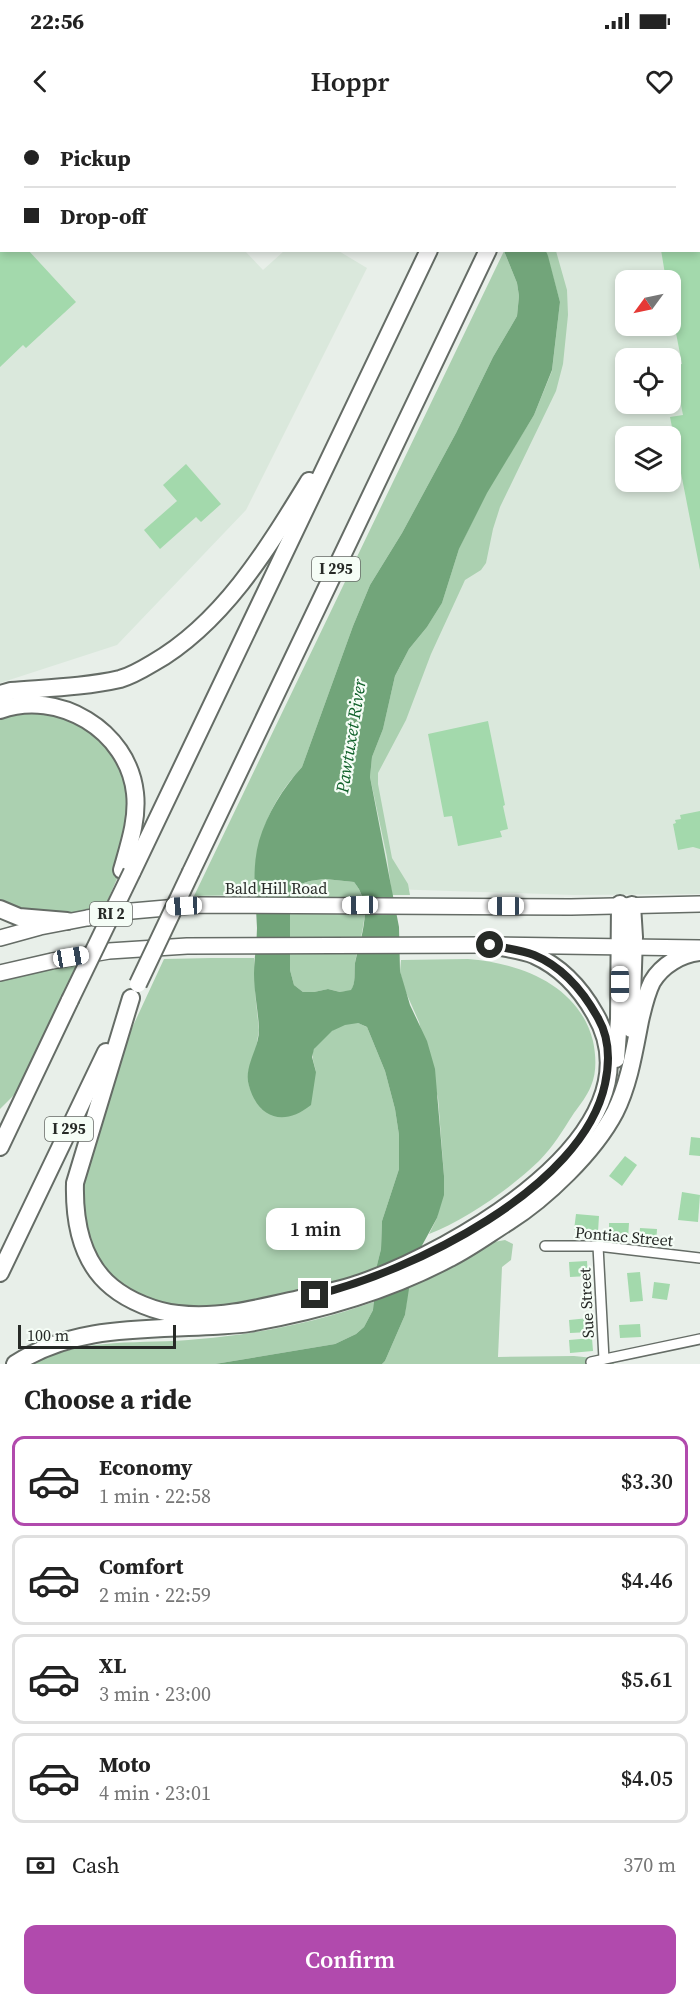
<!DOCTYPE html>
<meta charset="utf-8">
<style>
body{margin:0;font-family:"Source Serif 4",serif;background:#f2f2f2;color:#222;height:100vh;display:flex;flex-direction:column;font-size:22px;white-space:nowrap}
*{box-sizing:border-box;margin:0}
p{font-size:20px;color:#767676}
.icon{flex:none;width:33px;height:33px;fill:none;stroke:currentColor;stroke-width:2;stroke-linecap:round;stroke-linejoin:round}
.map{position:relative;height:1244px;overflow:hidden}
.sheet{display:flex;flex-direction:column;background:#fff;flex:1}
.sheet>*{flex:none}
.top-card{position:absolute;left:0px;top:0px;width:700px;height:132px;box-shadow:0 3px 9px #0003;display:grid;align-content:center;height:132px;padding:0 24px;background:#fff}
.needle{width:39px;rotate:237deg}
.controls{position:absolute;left:615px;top:150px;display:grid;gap:12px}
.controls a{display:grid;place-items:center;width:66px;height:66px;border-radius:12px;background:#fff;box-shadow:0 3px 9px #0003;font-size:30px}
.scale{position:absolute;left:18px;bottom:15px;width:158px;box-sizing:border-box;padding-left:6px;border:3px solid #272a27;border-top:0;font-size:16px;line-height:21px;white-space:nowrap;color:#272a27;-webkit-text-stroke:4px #f5fdf6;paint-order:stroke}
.end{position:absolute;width:27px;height:27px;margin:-14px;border:8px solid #272a27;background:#fff;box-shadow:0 0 0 3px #fff}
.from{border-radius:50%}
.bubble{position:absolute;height:42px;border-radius:12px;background:#fff;box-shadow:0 3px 9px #0003;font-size:20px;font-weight:600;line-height:42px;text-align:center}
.car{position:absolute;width:18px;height:36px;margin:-18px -9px;border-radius:8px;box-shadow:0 0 4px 2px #0007;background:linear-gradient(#fff 24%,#345 0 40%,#fff 0 76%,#345 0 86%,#fff 0)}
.top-card b{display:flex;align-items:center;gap:21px;height:57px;font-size:22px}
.top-card b+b{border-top:2px solid #e0e0e0}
.top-card i{width:15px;height:15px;background:#222}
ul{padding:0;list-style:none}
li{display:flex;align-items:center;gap:18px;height:90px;margin:0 12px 9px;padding:0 12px;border:3px solid #e0e0e0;border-radius:12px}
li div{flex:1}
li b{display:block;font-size:22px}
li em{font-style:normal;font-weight:600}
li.current{border-color:#b14aad}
li>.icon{width:54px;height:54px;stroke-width:1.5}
h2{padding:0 24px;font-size:27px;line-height:72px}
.pay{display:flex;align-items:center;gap:15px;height:66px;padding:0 24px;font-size:22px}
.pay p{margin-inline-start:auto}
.button{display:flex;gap:12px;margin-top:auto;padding:12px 24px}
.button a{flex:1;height:69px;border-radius:12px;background:#b14aad;color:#fff;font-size:24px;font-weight:600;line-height:69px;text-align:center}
.status{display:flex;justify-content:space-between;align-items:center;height:42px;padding:0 30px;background:#fff;direction:ltr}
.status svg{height:16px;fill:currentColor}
header{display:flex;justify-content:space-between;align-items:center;height:78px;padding:0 24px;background:#fff;font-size:27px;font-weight:600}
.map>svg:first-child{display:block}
.built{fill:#dae8dc;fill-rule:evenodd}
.green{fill:#abd0b0}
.water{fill:#72a57a;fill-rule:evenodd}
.building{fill:#a3d9ac}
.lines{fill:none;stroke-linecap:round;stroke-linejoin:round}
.street-casing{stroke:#656c66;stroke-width:12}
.primary-casing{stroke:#656c66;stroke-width:18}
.highway-casing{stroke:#656c66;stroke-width:20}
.street{stroke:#fff;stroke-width:9}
.primary{stroke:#fff;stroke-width:15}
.highway{stroke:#fff;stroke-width:16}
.highway-bridge-casing{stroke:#656c66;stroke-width:20;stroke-linecap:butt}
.highway-bridge{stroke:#fff;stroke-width:16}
.route{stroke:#272a27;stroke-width:8}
.labels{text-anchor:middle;stroke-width:4.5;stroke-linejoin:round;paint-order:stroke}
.shield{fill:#f5fdf6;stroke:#656965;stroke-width:1.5}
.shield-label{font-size:15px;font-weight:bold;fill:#272a27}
.street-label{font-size:16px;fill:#272a27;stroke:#f5fdf6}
.water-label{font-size:18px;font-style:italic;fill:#10612a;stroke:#f5fdf6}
</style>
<div class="status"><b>22:56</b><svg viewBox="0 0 49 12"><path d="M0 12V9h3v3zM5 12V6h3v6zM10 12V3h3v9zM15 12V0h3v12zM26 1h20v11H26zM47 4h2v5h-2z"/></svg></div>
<header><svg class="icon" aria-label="back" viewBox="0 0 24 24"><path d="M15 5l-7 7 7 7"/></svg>Hoppr<svg class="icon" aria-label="heart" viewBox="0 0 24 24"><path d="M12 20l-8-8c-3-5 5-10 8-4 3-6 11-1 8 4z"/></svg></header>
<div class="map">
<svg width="700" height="1244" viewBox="0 0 700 1244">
<rect width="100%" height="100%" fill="#e8efe9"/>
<g class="built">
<path d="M0,0H130L131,1L2,2V130L245,131L263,150L284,131L337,130L367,148L246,390L117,525L0,563Z"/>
<path d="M589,0H700V774L574,775L390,769L363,655L545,131L699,130V2L588,1ZM626,160H670V206H626ZM626,238H670V284H626ZM626,316H670V362H626Z"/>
</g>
<g class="green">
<path d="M504,131L517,163L519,176L517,196L493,237L456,313L402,413L370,465L353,506L302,647C267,685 254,723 255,775L194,776Z"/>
<path d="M546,131H556L567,170L568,195L563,244L556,271L500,387L493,409L486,443L481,450L465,460L431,534L406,600L378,653V664L392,738L408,764L410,775H392L387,737L370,657L372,637L383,609L395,556L409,529L427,507L442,483L459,429L486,373L534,295L552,251L560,182Z"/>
<path d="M44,585L110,620L135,689L122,747L101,796L0,788V590Z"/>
<path d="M325,759L354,762C374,786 360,816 355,843C354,853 356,863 351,871L340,872L328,869L314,872H303L294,865L290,850V776C298,761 309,761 325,759Z"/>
<path d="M83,836L29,960L0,989V857Z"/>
<path d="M211,838H254L255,872L259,910L256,928L248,953L249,966L262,989L316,952C315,945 310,936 314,929C321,916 342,901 358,903C359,903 366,907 367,907L385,951L395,989L399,1015V1049L382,1101L381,1129L376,1149L350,1160L227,1187L176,1189L125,1170L100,1145L82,1108L81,1063L117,947L132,908L164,839Z"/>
<path d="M468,839C520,843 579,865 593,921C596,936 597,952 591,966C587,976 580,985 574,993C563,1010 553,1027 539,1041C510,1069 465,1100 429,1114L437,1098L444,1056L438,978L419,902L404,868L400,851L401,840Z"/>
<path d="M505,1120L513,1124L511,1140L502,1147L498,1237L574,1236L613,1240L614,1244H382L385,1241L405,1195L408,1168L446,1150L494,1122Z"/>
<path d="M373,1182V1190L364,1207L356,1214L335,1224L215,1244H33C84,1216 142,1225 199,1219C259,1214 317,1202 373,1182Z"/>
</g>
<path class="water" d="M504,131H546L548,136L560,182L552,250L534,295L487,373L459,429L442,483L427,507L409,529L395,556L383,609L372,637L370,657L399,807L400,851L410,885L427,921L435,949L444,1056V1075L437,1098L419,1131L412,1149L405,1195L385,1241L382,1244H215L335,1224L356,1214L364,1207L373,1190L376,1149L381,1129L382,1101L399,1049V1015L395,989L385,951L367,907L358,903L345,905L332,911L314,929L312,937L316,952L311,985C285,1006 259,1000 249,966C243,946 260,928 259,908C258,890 254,872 254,854C254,838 257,823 257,808C256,779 251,750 259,721C267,694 283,668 302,647L353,506L370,465L402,413L456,313L493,237L517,196L519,176L517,163ZM325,759L354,762C374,786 361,816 355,843C354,853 356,863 351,870L340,872L328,869L314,872H303L294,865L290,850V776C298,761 309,761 325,759Z"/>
<g class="building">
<path d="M0,130H28L76,182L26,228L23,225L0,247Z"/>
<path d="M661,130H700V450L670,297L683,295L673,245L682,244L670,182V160H666Z"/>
<path d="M186,344L221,384L201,402L196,397L160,429L144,410L177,381L163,365Z"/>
<path d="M488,601L505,685L503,686L508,709L500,711L502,717L458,726L452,696L444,697L428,614Z"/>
<path d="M700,691V729L693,727L678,730L673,704L676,703L675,700L681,699L680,695Z"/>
<path d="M691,1017L700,1018V1036L689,1035Z"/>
<path d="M625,1036L637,1045L622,1066L609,1056Z"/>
<path d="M682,1072L700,1075L698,1102L678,1100Z"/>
<path d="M576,1094L599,1096L598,1112L574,1110Z"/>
<path d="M609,1103H629L628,1120L609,1119Z"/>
<path d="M640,1108L657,1109L656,1125L639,1124Z"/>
<path d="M587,1141L588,1156L570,1157L569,1142Z"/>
<path d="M640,1152L643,1181L630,1182L627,1153Z"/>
<path d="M654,1162L670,1164L667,1180L652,1178Z"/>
<path d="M589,1198L590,1212L570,1213L569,1200Z"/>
<path d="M640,1204L641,1217L620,1218L619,1205Z"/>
<path d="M592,1218L593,1231L570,1233L569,1220Z"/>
</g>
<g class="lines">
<g class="street-casing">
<g id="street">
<path d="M545,1126H598L700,1138"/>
<path d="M598,1126L604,1239"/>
<path d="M591,1242L700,1219"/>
</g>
</g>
<g class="primary-casing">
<g id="primary">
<path d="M0,818L40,807L87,798L132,791L201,785L571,787L700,784"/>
<path d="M0,853L52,841L109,831L187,826L490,825L700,828"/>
</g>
</g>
<g class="highway-casing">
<g id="highway">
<path d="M491,2L492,0"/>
<path d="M550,2L551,0"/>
<path d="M0,574L11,571C47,568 85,567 120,559C131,556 143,549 153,543C223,503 268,428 309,361"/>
<path d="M0,590C58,569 128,610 135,673C138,699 129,725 122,750"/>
<path d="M132,752L429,130"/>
<path d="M191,752L488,130"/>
<path d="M0,789L19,797L67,801"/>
<path d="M131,878L75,1063C74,1100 81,1142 112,1167C129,1181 156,1192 178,1194C218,1199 260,1188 299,1179C320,1174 341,1170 361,1163C450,1132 665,1014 595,894C581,869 561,847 534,835C521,830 504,828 490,825"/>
<path d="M631,909L634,817L632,785"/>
<path d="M616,939L619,899L620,784"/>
<path d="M0,1027L70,880"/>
<path d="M0,1153L106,932"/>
<path d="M15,1244C75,1205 144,1210 212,1206C224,1205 237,1205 249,1203C318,1191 388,1171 450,1138C470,1128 489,1114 508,1102C546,1078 594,1032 615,992C629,964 634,932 640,901C643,888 646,874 652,862C662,845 681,834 700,832"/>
</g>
</g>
<use href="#street" class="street"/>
<use href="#primary" class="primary"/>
<use href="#highway" class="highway"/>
<g class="highway-bridge-casing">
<g id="highway-bridge">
<path d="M138,864L191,752"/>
<path d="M70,880L132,752"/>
</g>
</g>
<use href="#highway-bridge" class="highway-bridge"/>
</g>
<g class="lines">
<path class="route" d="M315,1175C410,1152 583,1069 605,964C610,941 610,919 598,898C583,871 563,847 534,835C521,830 504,828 490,825"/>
</g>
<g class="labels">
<g class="shield">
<rect x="312" y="437" width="48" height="24" rx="4.5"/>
<rect x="90" y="782" width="42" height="24" rx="4.5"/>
<rect x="45" y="997" width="48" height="24" rx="4.5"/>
</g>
<g class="shield-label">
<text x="336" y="454">I 295</text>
<text x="111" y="799">RI 2</text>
<text x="69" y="1014">I 295</text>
</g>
<g class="street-label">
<text x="276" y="774">Bald Hill Road</text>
<text transform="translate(624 1116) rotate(5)" y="6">Pontiac Street</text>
<text transform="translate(586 1183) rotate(-93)" y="6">Sue Street</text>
</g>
<g class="water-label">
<text transform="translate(351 616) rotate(-81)" y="6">Pawtuxet River</text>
</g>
</g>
</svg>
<div class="controls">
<a><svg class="needle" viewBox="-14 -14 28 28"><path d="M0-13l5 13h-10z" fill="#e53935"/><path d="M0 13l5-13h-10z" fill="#767676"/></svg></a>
<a><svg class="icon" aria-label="locate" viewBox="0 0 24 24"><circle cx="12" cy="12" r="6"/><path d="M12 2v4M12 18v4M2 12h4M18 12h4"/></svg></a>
<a><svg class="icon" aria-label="layers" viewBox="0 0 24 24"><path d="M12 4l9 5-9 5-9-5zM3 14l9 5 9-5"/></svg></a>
</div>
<div class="scale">100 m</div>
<i class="end from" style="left:490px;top:825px"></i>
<i class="end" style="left:315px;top:1175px"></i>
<div class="bubble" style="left:266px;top:1088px;width:99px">1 min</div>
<i class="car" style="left:360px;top:785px;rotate:269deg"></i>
<i class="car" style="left:184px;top:786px;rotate:267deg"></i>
<i class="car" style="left:506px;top:786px;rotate:270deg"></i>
<i class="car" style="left:71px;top:837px;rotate:80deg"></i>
<i class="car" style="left:620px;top:864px;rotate:180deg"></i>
<div class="top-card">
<b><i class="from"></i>Pickup</b>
<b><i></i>Drop-off</b>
</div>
</div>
<section class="sheet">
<h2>Choose a ride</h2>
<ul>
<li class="current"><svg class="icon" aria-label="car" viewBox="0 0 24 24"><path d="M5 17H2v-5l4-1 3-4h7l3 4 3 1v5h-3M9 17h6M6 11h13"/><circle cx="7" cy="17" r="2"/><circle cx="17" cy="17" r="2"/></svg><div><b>Economy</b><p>1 min · 22:58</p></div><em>$3.30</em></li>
<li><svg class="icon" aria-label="car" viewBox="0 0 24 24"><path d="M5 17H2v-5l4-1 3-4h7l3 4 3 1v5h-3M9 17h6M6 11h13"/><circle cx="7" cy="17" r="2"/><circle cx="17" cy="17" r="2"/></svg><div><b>Comfort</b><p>2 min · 22:59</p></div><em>$4.46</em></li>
<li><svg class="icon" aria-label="car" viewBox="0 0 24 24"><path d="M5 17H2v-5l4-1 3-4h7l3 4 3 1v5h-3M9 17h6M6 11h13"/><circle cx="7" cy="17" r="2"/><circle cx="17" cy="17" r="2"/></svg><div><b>XL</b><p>3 min · 23:00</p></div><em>$5.61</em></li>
<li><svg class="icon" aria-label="car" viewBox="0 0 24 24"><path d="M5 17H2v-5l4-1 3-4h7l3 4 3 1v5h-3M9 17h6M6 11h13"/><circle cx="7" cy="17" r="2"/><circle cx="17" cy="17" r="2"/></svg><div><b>Moto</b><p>4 min · 23:01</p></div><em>$4.05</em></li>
</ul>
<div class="pay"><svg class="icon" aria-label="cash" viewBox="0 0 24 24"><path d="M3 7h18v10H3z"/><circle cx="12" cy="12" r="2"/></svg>Cash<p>370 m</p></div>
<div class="button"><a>Confirm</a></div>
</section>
